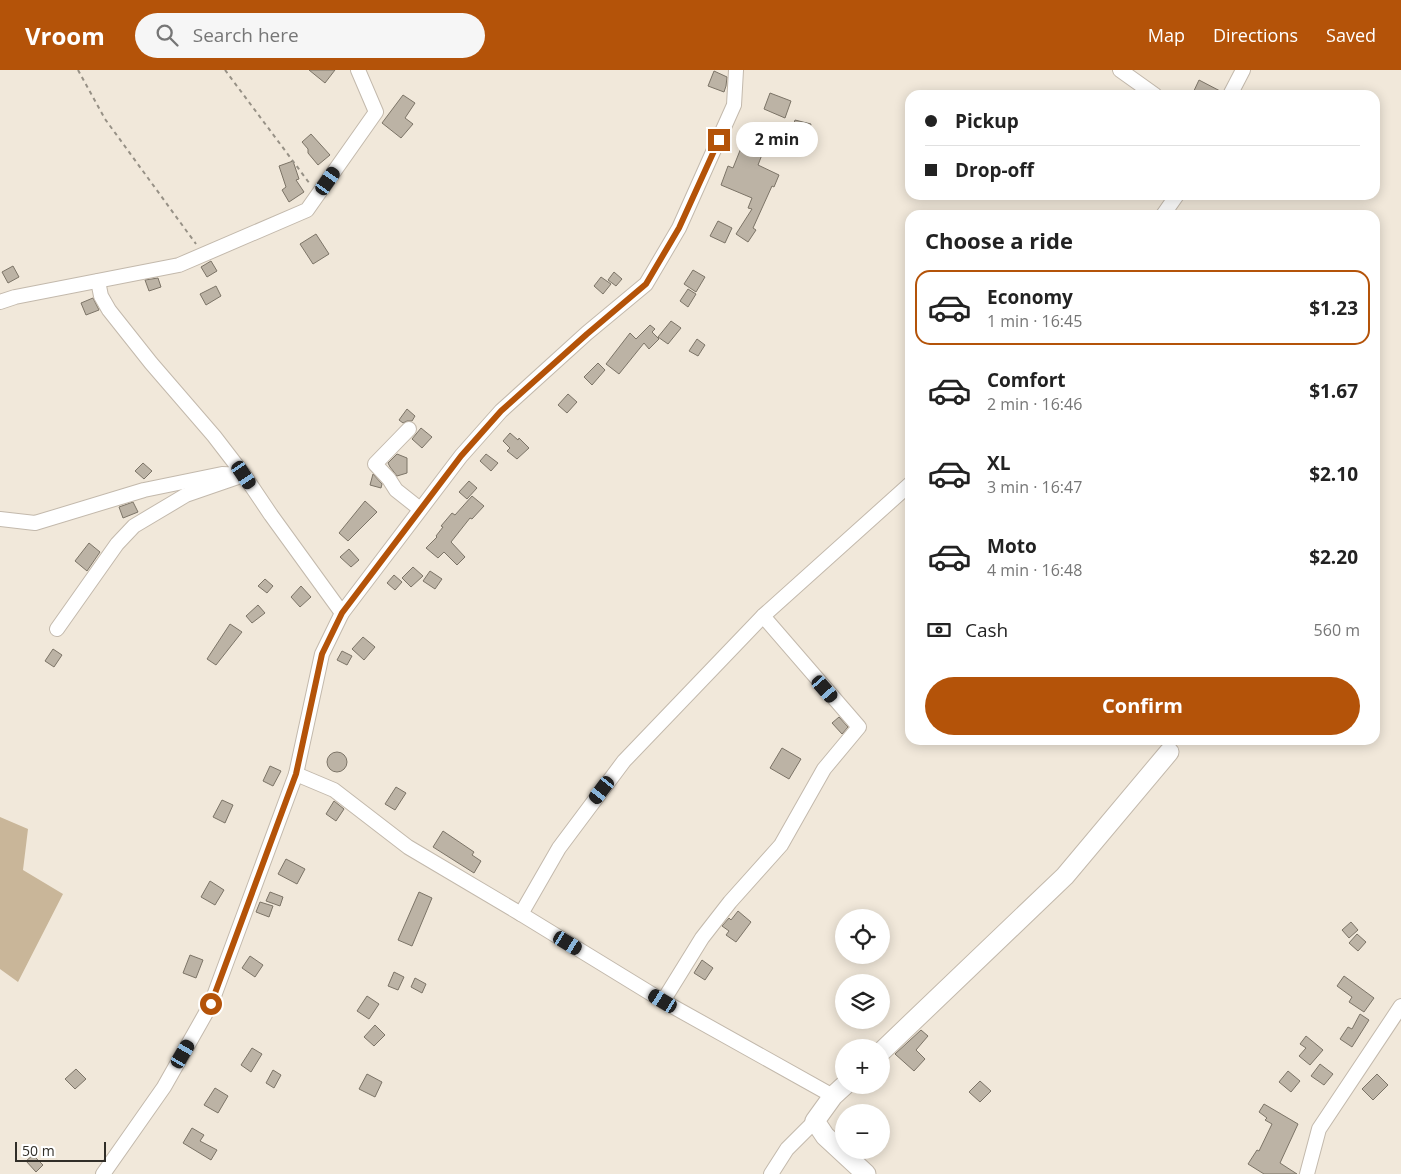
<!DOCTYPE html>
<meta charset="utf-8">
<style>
body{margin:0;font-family:"Open Sans",sans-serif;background:#f6f6f6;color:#222;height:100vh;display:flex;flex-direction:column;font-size:19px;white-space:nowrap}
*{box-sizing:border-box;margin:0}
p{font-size:16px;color:#767676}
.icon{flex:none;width:28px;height:28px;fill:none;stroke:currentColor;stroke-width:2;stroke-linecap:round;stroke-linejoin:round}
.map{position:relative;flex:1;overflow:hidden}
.drawer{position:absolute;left:905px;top:140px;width:475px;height:535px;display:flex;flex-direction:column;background:#fff;border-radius:15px;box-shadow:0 2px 12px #0003}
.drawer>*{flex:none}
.guide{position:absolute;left:905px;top:20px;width:475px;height:110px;border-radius:15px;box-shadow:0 2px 12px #0003;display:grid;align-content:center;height:110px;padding:0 20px;background:#fff}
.controls{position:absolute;left:835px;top:839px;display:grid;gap:10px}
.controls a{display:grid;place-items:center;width:55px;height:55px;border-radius:50%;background:#fff;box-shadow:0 2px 12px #0003;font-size:25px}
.scale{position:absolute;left:15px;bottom:12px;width:91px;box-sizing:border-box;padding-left:5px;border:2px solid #312e28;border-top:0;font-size:14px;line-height:18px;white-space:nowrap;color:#312e28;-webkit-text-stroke:4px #fff;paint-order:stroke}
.end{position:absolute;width:22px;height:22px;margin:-11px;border:6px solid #b45309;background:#fff;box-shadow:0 0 0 2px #fff}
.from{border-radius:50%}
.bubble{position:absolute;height:35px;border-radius:18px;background:#fff;box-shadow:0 2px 12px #0003;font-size:16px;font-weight:700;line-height:35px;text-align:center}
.car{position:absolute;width:15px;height:30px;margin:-15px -8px;border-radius:6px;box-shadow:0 0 4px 1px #0007;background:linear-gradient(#222 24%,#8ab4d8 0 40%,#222 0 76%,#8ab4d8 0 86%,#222 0)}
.guide b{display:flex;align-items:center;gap:18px;height:48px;font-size:19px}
.guide b+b{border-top:1px solid #e0e0e0}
.guide i{width:12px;height:12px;background:#222}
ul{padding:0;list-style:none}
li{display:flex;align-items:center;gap:15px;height:75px;margin:0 10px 8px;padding:0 10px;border:2px solid transparent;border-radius:15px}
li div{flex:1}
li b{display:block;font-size:19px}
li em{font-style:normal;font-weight:700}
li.current{border-color:#b45309}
li>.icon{width:45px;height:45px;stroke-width:1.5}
h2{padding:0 20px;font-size:22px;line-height:60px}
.pay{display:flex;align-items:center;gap:12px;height:55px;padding:0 20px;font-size:19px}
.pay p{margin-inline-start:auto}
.button{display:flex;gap:10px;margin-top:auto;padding:10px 20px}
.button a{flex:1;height:58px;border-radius:30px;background:#b45309;color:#fff;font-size:20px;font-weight:700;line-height:58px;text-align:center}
header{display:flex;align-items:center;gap:30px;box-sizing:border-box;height:70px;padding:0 25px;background:#b45309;color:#fff}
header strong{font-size:24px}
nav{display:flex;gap:28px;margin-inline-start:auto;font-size:18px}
.search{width:350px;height:45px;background:#f6f6f6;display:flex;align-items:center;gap:12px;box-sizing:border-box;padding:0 18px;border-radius:28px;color:#767676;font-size:19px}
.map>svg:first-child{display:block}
.green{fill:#c9b699}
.building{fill:#bcb3a5;stroke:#7c7467}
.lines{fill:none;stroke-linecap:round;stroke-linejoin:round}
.street-casing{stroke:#c3b9ac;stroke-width:16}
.secondary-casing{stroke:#c3b9ac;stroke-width:21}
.path{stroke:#979186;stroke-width:2;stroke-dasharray:4 4;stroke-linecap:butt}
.street{stroke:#fff;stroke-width:14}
.secondary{stroke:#fff;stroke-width:19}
.route{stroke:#b45309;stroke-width:6}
</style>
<header>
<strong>Vroom</strong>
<div class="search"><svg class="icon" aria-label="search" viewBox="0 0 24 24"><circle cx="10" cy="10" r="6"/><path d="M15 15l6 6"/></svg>Search here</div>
<nav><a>Map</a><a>Directions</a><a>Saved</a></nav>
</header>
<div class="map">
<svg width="1401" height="1104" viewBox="0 0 1401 1104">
<rect width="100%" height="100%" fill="#f1e8da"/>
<path class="green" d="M0,747L28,759L23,800L63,824L18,912L0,899Z"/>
<g class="building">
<path d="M309,0H335L325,13Z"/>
<path d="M714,1L727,7L726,16L724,22L708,16Z"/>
<path d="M1199,10L1222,22L1221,25H1192Z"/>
<path d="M770,23L791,31L785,48L764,39Z"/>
<path d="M403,25L415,33L405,48L413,54L401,68L382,53Z"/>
<path d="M795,50L811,54L807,71L790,66Z"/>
<path d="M311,64L330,85L318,95L308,83V79L302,72Z"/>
<path d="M745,68L765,77L758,95L779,105L774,117L772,116L753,158L756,160L748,172L736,164L752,139L748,138L752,128L721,115L728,96L733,98Z"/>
<path d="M293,91L299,109L296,110L304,122L289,132L282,120L286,117L279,96Z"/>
<path d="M718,151L732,158L725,173L710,166Z"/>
<path d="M316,164L329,184L313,194L300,174Z"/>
<path d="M211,191L217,201L207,207L201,197Z"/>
<path d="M13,196L19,207L8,213L2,202Z"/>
<path d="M693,200L705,207L696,222L684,214Z"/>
<path d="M614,202L622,209L616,216L608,210Z"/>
<path d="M601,207L611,214L603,224L594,216Z"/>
<path d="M158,208L161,217L149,221L145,210Z"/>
<path d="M216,216L221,226L206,235L200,224Z"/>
<path d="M688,219L696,224L688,237L680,231Z"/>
<path d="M93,228L99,240L86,245L81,233Z"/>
<path d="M671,251L681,258L668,274L658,267Z"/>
<path d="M650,255L655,259L652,262L659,269L649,279L644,273L619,304L606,294L630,263L636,269Z"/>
<path d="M697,269L705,275L698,286L689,281Z"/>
<path d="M598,293L605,300L592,315L584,307Z"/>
<path d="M568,324L577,332L567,343L558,335Z"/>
<path d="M407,339L415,346L412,351H407L403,353L399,350Z"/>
<path d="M421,358L432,367L422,378L412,369Z"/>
<path d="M510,363L518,370L519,368L529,378L517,389L507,381L510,378L503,371Z"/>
<path d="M397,384L407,388V403L397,406L390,397L388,393Z"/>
<path d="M486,384L498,393L491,401L480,391Z"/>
<path d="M143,393L152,401L144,409L135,401Z"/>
<path d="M373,404L382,414L381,418L370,415Z"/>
<path d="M469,411L477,418L467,429L459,422Z"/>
<path d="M472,426L484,436L472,449L470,448L451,472L465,487L457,495L444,482L438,488L426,478L437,467L436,466L443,457L441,456L452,443L455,445Z"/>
<path d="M365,431L377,442L348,471L339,463Z"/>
<path d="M133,432L138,442L123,448L119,437Z"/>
<path d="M89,473L100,482L87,501L75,491Z"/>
<path d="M349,479L359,490L351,497L340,487Z"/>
<path d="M413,497L423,506L411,517L402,508Z"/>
<path d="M430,501L442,509L435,519L423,511Z"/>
<path d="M394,505L402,512L395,520L387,513Z"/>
<path d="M265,509L273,516L267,523L258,516Z"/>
<path d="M301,516L311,527L300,537L291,527Z"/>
<path d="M258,535L265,543L252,553L246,546Z"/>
<path d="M230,554L242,562L216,595L207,589Z"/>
<path d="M363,567L375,577L364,590L352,579Z"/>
<path d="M53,579L62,585L54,597L45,591Z"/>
<path d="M342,581L352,586L347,595L337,590Z"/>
<path d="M839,647L848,657L842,664L832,653Z"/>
<path d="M782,678L801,689L789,709L770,698Z"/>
<circle cx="337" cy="692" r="10"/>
<path d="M270,696L281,701L273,716L263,711Z"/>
<path d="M396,717L406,723L395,740L385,734Z"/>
<path d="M222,730L233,735L225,753L213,747Z"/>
<path d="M334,731L344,739L336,751L326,744Z"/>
<path d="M443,761L474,782L472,785L481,791L474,803L433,777Z"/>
<path d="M286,789L305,799L297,814L278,804Z"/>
<path d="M210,811L224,820L215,835L201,827Z"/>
<path d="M270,822L283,827L280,836L266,831Z"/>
<path d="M419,822L432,828L412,876L398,870Z"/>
<path d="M260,832L273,836L269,847L256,842Z"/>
<path d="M738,841L751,852L736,872L726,865L729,861L722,856L729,848L731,850Z"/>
<path d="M1351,852L1358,860L1349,868L1342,860Z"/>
<path d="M1357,864L1366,872L1358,881L1349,873Z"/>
<path d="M190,885L203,890L196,908L183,903Z"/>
<path d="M250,886L263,895L255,907L242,898Z"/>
<path d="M702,890L713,898L705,910L694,903Z"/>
<path d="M394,902L404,907L398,920L388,916Z"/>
<path d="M1344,906L1374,928L1364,942L1349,932L1352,927L1337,916Z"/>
<path d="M415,908L426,914L422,923L411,917Z"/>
<path d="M367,926L379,934L369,949L357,941Z"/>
<path d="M1360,944L1369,950L1352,977L1340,969L1348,957L1352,959Z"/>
<path d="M375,955L385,965L374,976L364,967Z"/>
<path d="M921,960L928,966L916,980L925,989L914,1001L895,984Z"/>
<path d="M1306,966L1323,980L1310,995L1299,986L1306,978L1300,974Z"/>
<path d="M252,978L262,984L251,1002L241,995Z"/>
<path d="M1320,994L1333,1004L1324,1015L1311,1006Z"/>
<path d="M76,999L86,1009L75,1019L65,1009Z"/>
<path d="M273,1000L281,1005L274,1018L266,1013Z"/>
<path d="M1288,1001L1300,1011L1291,1022L1279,1012Z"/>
<path d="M367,1004L382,1012L375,1027L359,1019Z"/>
<path d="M1377,1004L1388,1015L1373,1030L1362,1019Z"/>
<path d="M980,1011L991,1021L980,1032L969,1022Z"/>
<path d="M215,1018L228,1026L218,1043L204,1035Z"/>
<path d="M1264,1034L1298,1054L1280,1093L1297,1104H1264L1248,1094L1257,1080L1259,1081L1272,1054L1265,1050L1267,1048L1259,1042Z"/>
<path d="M192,1058L204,1065L200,1071L217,1080L211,1090L183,1073Z"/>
<path d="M33,1085L43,1095L36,1102L26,1091Z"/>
</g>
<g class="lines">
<g class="street-casing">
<g id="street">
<path d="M1120,0L1155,25"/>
<path d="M1230,25L1243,0"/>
<path d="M1163,145L1177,125"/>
<path d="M0,232L15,227L179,195L307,140L376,42L358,0"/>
<path d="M409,359L375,394L389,409L396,420L420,439"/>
<path d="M0,449L35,453L144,420L222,404L244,405L214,366L151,293L109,240L101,226L98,211"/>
<path d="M57,559L117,474L134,456L186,425L244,405L271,445L342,543"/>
<path d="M296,704L334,720L408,777L521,844L559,778L624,691L763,546L910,414"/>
<path d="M521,844L663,931L833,1026"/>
<path d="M663,931L702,868L730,832L781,775L824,699L859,657L763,546"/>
<path d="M103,1104L164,1017L211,934L296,704L322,584L342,543L461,386L501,341L587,263L646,214L679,158L734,35L736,0"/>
<path d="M771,1104L787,1079L815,1051"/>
<path d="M1307,1104L1319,1059L1401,936"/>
</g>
</g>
<g class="secondary-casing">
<g id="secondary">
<path d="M881,982L1065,806L1169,682"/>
<path d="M845,1015L833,1026L815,1051L825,1066L866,1104"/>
</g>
</g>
<g class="path">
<path d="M78,0L105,49L196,174"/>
<path d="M225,0L310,114"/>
</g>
<use href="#street" class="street"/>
<use href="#secondary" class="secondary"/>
</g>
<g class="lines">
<path class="route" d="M211,934L296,704L322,584L342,543L461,386L501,341L587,264L646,214L679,158L719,70"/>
</g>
</svg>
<div class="controls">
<a><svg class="icon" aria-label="locate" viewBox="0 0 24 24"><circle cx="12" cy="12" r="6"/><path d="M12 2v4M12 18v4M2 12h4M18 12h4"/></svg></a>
<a><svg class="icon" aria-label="layers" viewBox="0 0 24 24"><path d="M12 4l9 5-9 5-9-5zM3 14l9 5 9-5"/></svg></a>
<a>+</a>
<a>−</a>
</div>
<div class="scale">50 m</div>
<i class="end from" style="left:211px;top:934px"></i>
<i class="end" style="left:719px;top:70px"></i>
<div class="bubble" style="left:736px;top:52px;width:82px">2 min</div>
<i class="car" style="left:328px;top:111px;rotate:35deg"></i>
<i class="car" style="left:244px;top:405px;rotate:146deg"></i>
<i class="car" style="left:825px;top:619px;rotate:139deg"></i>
<i class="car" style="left:602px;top:720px;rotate:217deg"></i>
<i class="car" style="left:568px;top:873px;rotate:121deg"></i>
<i class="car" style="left:663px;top:931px;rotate:301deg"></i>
<i class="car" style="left:183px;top:984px;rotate:30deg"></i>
<div class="guide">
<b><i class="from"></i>Pickup</b>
<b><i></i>Drop-off</b>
</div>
<section class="drawer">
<h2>Choose a ride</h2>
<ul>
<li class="current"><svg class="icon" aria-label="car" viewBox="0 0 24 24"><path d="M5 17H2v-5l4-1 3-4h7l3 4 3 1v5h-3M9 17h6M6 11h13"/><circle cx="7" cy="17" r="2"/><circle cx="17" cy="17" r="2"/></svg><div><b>Economy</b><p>1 min · 16:45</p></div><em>$1.23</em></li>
<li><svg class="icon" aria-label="car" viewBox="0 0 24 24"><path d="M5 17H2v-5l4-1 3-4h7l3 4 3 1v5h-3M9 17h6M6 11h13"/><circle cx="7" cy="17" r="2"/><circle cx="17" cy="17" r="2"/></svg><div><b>Comfort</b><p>2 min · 16:46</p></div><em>$1.67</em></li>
<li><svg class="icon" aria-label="car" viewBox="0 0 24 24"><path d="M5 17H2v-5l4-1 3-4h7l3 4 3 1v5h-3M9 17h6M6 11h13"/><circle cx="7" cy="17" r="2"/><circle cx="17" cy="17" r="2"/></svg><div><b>XL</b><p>3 min · 16:47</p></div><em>$2.10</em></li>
<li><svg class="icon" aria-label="car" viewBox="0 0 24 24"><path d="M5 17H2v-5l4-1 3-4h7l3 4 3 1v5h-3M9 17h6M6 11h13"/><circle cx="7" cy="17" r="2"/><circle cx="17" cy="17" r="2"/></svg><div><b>Moto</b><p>4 min · 16:48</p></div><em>$2.20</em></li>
</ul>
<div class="pay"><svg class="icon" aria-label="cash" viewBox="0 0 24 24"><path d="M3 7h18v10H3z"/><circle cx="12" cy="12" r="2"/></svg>Cash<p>560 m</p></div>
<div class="button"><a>Confirm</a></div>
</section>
</div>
